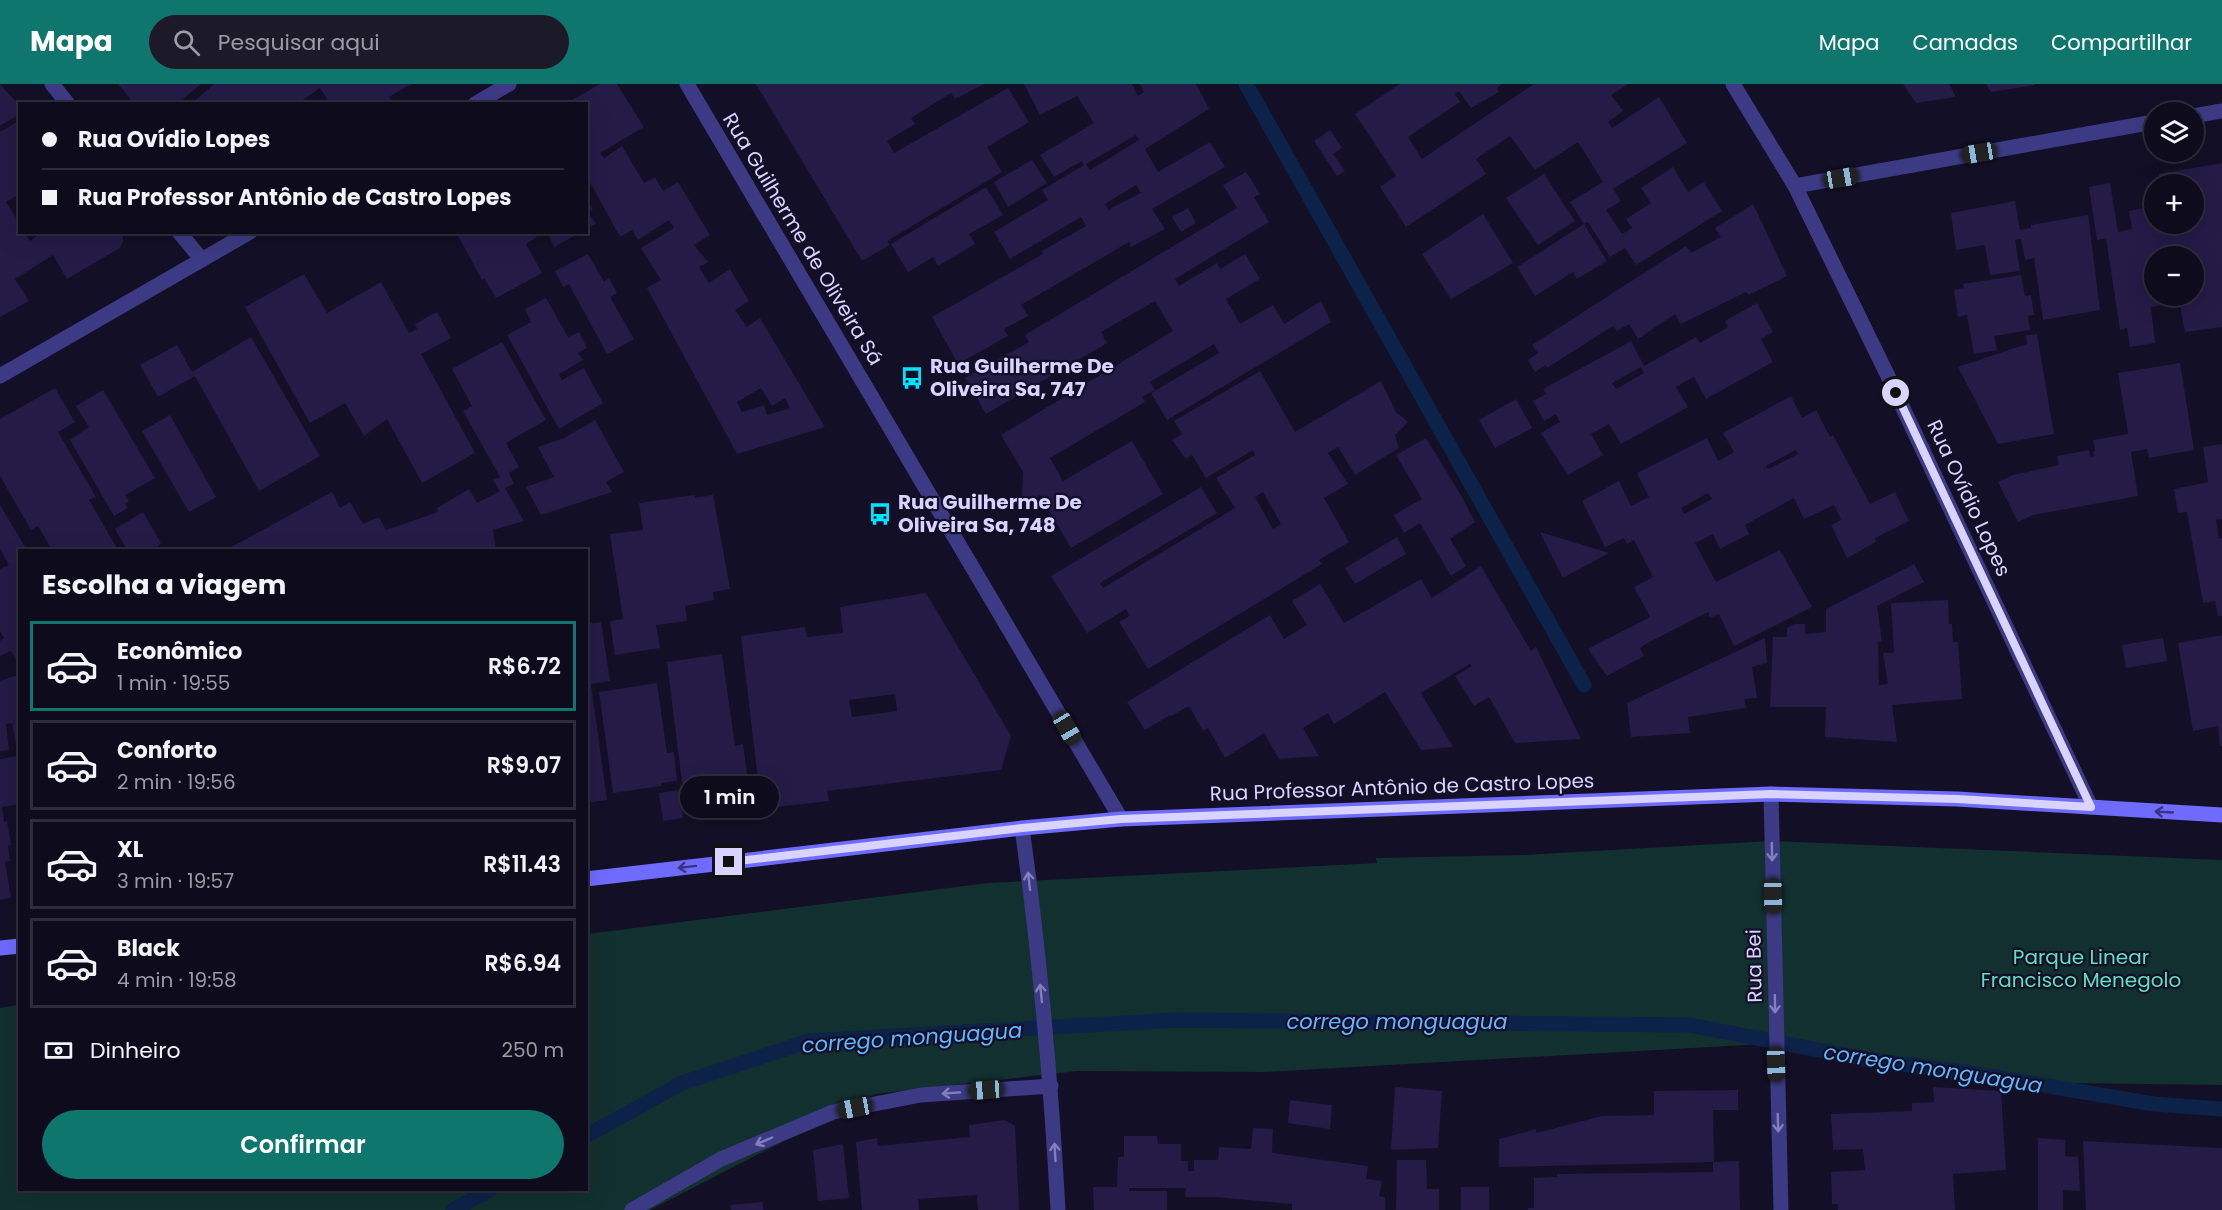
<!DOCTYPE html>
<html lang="pt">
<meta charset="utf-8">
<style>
body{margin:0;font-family:Poppins,sans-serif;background:#1c1929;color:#f1f3f6;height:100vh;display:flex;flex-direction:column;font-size:22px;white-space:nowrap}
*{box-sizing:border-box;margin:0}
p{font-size:20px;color:#9b9ba3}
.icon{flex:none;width:33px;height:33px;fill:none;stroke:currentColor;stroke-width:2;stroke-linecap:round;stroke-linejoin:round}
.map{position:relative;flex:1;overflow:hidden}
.drawer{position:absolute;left:18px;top:465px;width:570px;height:642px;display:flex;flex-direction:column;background:#0e0b1c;border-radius:0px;box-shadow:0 6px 24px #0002,0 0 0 2px #2e2b3b}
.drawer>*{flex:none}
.banner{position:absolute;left:18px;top:18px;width:570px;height:132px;border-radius:0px;box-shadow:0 6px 24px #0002,0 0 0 2px #2e2b3b;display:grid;align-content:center;height:132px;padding:0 24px;background:#0e0b1c}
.tools{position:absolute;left:2144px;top:18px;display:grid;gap:12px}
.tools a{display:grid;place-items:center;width:60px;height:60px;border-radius:50%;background:#0e0b1c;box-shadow:0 6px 24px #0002,0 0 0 2px #2e2b3b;font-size:30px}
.end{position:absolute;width:27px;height:27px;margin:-14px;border:8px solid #d9d4ff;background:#111;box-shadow:0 0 0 3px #111}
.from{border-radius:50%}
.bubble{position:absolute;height:42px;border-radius:21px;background:#0e0b1c;box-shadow:0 6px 24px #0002,0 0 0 2px #2e2b3b;font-size:20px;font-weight:600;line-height:42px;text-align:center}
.car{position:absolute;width:18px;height:36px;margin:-18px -9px;border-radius:8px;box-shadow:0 0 4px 2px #0007;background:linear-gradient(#222 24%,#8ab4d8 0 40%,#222 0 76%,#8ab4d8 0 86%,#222 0)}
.banner b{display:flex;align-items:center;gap:21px;height:57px;font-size:22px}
.banner b+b{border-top:2px solid #2e2b3b}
.banner i{width:15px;height:15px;background:#f1f3f6}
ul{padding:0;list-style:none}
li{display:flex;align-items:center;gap:18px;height:90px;margin:0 12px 9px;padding:0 12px;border:3px solid #2e2b3b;border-radius:0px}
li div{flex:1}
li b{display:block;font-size:22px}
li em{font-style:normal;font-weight:600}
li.selected{border-color:#0f766e}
li>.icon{width:54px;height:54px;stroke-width:1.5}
h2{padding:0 24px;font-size:27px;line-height:72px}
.pay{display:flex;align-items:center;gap:15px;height:66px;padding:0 24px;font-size:22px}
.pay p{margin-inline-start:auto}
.button{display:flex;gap:12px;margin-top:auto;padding:12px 24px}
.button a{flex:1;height:69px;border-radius:36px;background:#0f766e;color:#fff;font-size:24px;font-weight:600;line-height:69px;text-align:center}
header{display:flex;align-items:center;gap:36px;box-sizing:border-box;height:84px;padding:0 30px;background:#0f766e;color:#fff}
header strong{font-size:28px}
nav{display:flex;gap:33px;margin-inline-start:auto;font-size:21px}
.search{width:420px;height:54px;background:#1c1929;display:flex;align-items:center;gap:15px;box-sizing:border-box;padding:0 21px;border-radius:33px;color:#9b9ba3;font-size:22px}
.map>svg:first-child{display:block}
.green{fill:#12302f}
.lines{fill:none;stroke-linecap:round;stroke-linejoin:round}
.stream{stroke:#0c2248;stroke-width:15}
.building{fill:#241b47;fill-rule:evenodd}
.minor{stroke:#3d3a85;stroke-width:15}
.secondary{stroke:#6f6bff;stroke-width:15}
.oneway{stroke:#38347d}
.oneway2{stroke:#837fbc}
.route{stroke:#d9d4ff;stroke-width:8}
.labels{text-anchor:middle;stroke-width:4.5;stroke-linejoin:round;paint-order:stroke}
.street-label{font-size:20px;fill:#d9d4ff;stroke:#130f26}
.poi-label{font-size:20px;font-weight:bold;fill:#d9d4ff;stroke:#130f26;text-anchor:start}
.park-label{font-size:20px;fill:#5fe0c0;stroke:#130f26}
.water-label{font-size:21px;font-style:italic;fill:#62b6ff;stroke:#130f26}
</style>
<header>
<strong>Mapa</strong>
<div class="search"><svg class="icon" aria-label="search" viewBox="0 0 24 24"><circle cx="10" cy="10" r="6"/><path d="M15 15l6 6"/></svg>Pesquisar aqui</div>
<nav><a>Mapa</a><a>Camadas</a><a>Compartilhar</a></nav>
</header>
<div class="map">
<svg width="2222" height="1126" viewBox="0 0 2222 1126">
<rect width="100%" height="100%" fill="#130f26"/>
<path class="green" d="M1770,757L2222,776V1001L2065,999L1763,960L1266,988L1077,987L875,1010L650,1126H0V924L19,921L20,1106H586L587,850L988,799L1377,779L1376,774L1523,771Z"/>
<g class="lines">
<g class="stream">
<path d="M1246,0L1584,601"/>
<path d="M586,1052L682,999L809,957L1178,936L1689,941L1870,976L1965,988L2154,1020L2222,1025"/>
<path d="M453,1126L490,1106"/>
</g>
</g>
<g class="building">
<path d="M0,0L20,22V30L0,42Z"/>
<path d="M118,0H201L177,20H135Z"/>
<path d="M214,0H411L389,13L391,16L385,20H330L320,4L297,20H191Z"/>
<path d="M600,0H617L644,43L600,69L604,74L622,62L644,99L655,93L663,107L678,98L710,151L694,161L708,178L699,183L709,199L730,185L749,217L735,226L747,243L760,234L825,343L737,370L647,204L661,196L641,164L674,144L669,136L638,156L632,146L620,153L586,91V20H565ZM761,304L772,322L785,314L790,324L767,331L764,321L742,328L737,318Z"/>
<path d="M756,0H984L955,15L951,9L911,34L915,40L887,57L894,69L1008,4L1029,38L987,63L1002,88L887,157L890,161L862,177Z"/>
<path d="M1024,0H1132L1138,12L1144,8L1140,0H1196L1209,25L1145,65L1158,88L1210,58L1225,83L1152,125L1165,145L1131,163L1129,158L1021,221L1028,232L1004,245L1008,252L958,280L932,233L1043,170L1042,167L1086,142L1081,133L1010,175L994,148L1048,116L1042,106L1084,81L1082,77L1054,93L1040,71L1094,39L1077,12L1040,31ZM1136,51L1139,56L1090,86L1086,80ZM1136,101L1141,109L1111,124L1109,127L1105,120Z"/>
<path d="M1400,0H1502L1497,4L1499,8L1471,24L1459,7L1455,10L1460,18L1408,53L1422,75L1534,0H1628L1611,11L1623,27L1608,38L1612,44L1659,13L1687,59L1613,105L1621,117L1606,126L1622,150L1632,144L1626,135L1651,119L1641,104L1673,83L1688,108L1704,98L1722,127L1636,181L1625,164L1610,173L1588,138L1584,140L1607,177L1577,195L1573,188L1535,212L1517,183L1584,140L1570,118L1603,98L1578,58L1535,86L1510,52L1476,75L1486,90L1406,143L1380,103L1396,92L1355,30Z"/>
<path d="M1903,0H1949L1956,13L1916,19Z"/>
<path d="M1986,0H2035V1L1991,8Z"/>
<path d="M20,36V118L16,112L6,118L20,140V148H24L30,157L40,150L37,148H122L123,157L120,164L67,195L53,171L15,195L29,217L0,233V48Z"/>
<path d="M1330,46L1342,64L1333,70L1345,87L1337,92L1314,57Z"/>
<path d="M1032,76L1047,99L1008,123L994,98Z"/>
<path d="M2222,79V243L2185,248L2178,212H2193V172H2154V212H2161L2163,221L2151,223L2155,259L2130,263L2127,244L2120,246L2106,154L2097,156L2089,103L2110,99L2118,148L2132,145L2129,127L2154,122V140H2193V100H2161L2159,90Z"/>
<path d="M1246,88L1260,110L1254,113L1269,138L1175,195L1179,202L1217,179L1220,185L1245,170L1260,195L1226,215L1240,240L1273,221L1284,240L1321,217L1331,238L1167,336L1151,309L1219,269L1214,260L1150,298L1155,306L1142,313L1145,318L1050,374L1063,397L1132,357L1163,410L1071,464L1040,411L1016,425L1022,413L1023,388L1001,351L1173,247L1155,217L1101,248L1107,259L986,330L965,294L1029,258L1025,251L1237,124L1223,101Z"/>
<path d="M1544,90L1575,137L1538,161L1506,114Z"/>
<path d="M986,103L1003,131L969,150L975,160L938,182L933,173L908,188L891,160Z"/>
<path d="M586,114L593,126L588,128L596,140L586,145Z"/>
<path d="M2015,117L2020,146L2031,144V141L2088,131L2100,226L2043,236L2034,174L2025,176L2021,155L2015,156L2020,187L1990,191L1985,161L1956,166L1951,129Z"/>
<path d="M1753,120L1787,192L1748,211L1746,208L1681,240L1675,230L1638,255L1629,240L1617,247L1613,242L1547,284L1546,281L1535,288L1528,276L1538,269L1532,261L1686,162L1691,169L1721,153L1715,144Z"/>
<path d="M1188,124L1196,139L1181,148L1172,133Z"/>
<path d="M1483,130L1513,179L1451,215L1422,170Z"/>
<path d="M456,148H534L537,153L526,160L542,189L496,214L484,194L482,196Z"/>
<path d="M547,148H581L554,163Z"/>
<path d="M588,170L604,198L609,194L617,209L610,213L634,255L607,270L569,200L563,203L555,187Z"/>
<path d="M304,190L327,229L381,198L409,249L417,245L415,240L437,228L451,254L421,270L475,369L422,399L387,335L364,352L345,319L310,339L245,223Z"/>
<path d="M2021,191L2025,212L2031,211L2034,231L2028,232L2030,246L1994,252L1997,266L1974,270L1967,231L1958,233L1954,206L1964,204L1963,200Z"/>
<path d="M546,214L568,253L579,248L587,264L578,269L583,276L559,290L562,296L584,284L603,319L559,345L507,251L531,238L525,225Z"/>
<path d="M1757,219L1773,248L1761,255L1773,278L1706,315L1694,293L1684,298L1676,303L1688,323L1621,360L1609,340L1591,350L1603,371L1568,391L1541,349L1560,338L1556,330L1544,337L1533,317L1546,310L1543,305L1631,257L1644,282L1696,253L1700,259L1728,243L1725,237ZM1641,283L1644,289L1616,305L1612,299Z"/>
<path d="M2037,250L2054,350L1998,360L1958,283L2027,260L2026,251Z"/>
<path d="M251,253L320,372L259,407L195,292L158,313L140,281L177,261L192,288Z"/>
<path d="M502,258L546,336L506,359L519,383L509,389L514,400L505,404L524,437L493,446L496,466H226L332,408L340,424L350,418L363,440L379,433L386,446L438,428L437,424L469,405L477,419L500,407L493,396L500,393L463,327L472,322L452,285Z"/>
<path d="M2180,279L2194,366L2149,374L2147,365L2131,368L2138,412L2033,431L2018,438L1998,398L2013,391L2059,381L2057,372L2089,366L2090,373L2094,372L2093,368L2095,367L2093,356L2128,350L2118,289Z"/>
<path d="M1260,287L1295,348L1381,297L1396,328L1408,338L1395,351L1399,364L1355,391L1338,363L1328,369L1348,400L1324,414L1349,458L1319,476L1322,480L1148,585L1119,538L1129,532L1126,525L1087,549L1051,492L1201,403L1217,429L1100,499L1103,504L1235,424L1216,394L1255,371L1253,366L1206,394L1192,371L1186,375L1172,356L1182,350L1174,337ZM1263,408L1281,440L1273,445L1255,413Z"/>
<path d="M55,304L75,338L58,348L96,413L89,416L118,466H52L38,442L31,446L0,392V335Z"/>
<path d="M103,306L155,394L125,411L129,417L125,420L128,424L114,432L70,356L89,343L76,322Z"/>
<path d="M1791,312L1802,334L1816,326L1830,353L1833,351L1870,420L1895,408L1909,437L1875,454L1876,458L1847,474L1831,441L1841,436L1834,421L1804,435L1794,414L1745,441L1749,450L1720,465L1713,450L1695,459L1716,498L1780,466L1812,523L1734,562L1719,530L1710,534L1708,528L1644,561L1640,564L1644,572L1607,592L1588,565L1650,533L1634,503L1653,493L1634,456L1627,460L1624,454L1605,463L1582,417L1619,397L1631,422L1649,413L1637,389L1707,354L1718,377L1724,374L1734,368L1723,349ZM1796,366L1798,370L1768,385L1766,382ZM1708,409L1712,415L1684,430L1681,424Z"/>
<path d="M1516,315L1532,344L1495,364L1479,336Z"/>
<path d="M170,331L216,413L189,428L142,347Z"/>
<path d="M595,336L624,388L606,398L612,408L541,431L526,403L554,393L538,363L564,354Z"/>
<path d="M1426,354L1462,413L1475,438L1450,455L1466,482L1451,492L1420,439L1404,449L1394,431L1422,415L1396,371Z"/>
<path d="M2222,360V435L2216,436L2219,455L2222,454V532H2218L2215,517L2203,519L2187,428L2178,429L2174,405L2208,398L2203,363Z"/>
<path d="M695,411V414L713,411L730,505L713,508L714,516L685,522L687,537L656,541L660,564L615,571L610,537L623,535L610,450L643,446L639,419Z"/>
<path d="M0,421L27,466H20V480L17,482L20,487V582L11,567L0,572V557L4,554L0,547V485L9,481L0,465Z"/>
<path d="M143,428L161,459L157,463L159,466H127L115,445Z"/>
<path d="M1540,448L1609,469L1563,494Z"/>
<path d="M1397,453L1406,470L1355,500L1345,484Z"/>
<path d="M1914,480L1924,498L1877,522L1882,558H1878L1879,601L1888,600L1883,569H1894L1891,519L1948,516L1949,540H1952L1953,558H1958L1962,615L1892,621L1897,658L1825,653L1826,623H1770L1773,553H1787V544L1794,540H1805V550L1826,548V525Z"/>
<path d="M1481,482L1531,567L1536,563L1581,655L1515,659L1489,613L1474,622L1455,592L1472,582L1470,580L1421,609L1453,663L1421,666L1385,608L1334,640L1328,629L1303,644L1319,672L1279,675L1264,649L1225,674L1208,644L1203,647L1189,622L1171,632L1170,631L1145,646L1127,618L1270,531L1284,555L1307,541L1292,517L1320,500L1344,539L1421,495L1432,514Z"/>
<path d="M926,509L1011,652L1001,686L827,707L829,717L768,724L764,694L758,696L741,552L805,543L807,553L843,549L840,523ZM895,610L897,627L852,633L849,616Z"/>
<path d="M601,538L610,597L591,600L607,716L586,719V595L590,594L586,567V540Z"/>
<path d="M2222,551V662H2220L2218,642L2193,647L2178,559Z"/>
<path d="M1765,554L1767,579L1752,583L1757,614L1744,615L1746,624L1688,633L1690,649L1631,653L1627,619Z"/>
<path d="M2163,554L2167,577L2126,584L2122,561Z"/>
<path d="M722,570L735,662L743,660L748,697L683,707L667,578Z"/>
<path d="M20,590V720L2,723L4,738L7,737L11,761L8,762L10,777L5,778L11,814L0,816V675L18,672L12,639L6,640L9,666L0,667V597Z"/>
<path d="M657,599L667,669L674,668L677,697L661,699V702L613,709L599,608Z"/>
<path d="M679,706L683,734L663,737L659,709Z"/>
<path d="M1395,1003L1442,1007L1438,1064L1391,1066Z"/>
<path d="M1933,1003L2001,1007L2006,1086L1953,1090L1955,1126H1838V1120H1832L1831,1088L1865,1086L1863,1065L1833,1066L1831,1030L1912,1027V1019L1934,1018Z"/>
<path d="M1738,1006V1026H1713L1714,1078L1499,1083V1055L1536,1045V1049L1602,1032L1654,1031V1007Z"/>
<path d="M1290,1016L1332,1021L1330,1045L1288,1039Z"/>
<path d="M1005,1036L1015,1042L1019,1126H978L977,1111L918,1115L919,1126H862L856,1058L877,1054L878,1062L970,1053L969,1041Z"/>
<path d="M1253,1044L1273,1045L1272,1069L1368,1082L1366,1095L1382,1097L1379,1112L1385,1113V1126H1292V1120L1215,1113H1185L1186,1104H1129V1107H1167V1126H1094L1093,1103H1117L1118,1073H1124V1052H1157L1158,1060H1181V1077H1188V1087H1194V1076H1218L1219,1063L1251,1065Z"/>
<path d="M2038,1054L2065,1056V1072L2078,1073L2080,1107L2063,1106V1126H2038Z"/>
<path d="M2083,1057L2222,1064V1126H2086Z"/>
<path d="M843,1060L849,1114L818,1117L813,1066Z"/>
<path d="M1397,1076H1426L1427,1105H1439V1126H1396Z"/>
<path d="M1739,1077L1740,1126H1528V1124H1534V1094L1557,1093V1090L1713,1088V1078Z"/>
<rect x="1461" y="1103" width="28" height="23"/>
<path d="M763,1118V1126H731L730,1121Z"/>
</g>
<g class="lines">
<g class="minor">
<path d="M52,0L68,20"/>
<path d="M687,0L1121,735"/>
<path d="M1733,0L1795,102L1886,288L2091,723"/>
<path d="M475,20L509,0"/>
<path d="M2193,32L2222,27"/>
<path d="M1795,102L2154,38"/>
<path d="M179,148L202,176"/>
<path d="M0,292L250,148"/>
<path d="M1771,710L1781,1126"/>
<path d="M1022,744C1040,871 1051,998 1058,1126"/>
<path d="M632,1126L721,1075L833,1028L921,1011L1051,1002"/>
</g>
<g class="secondary">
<path d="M586,795L1022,744L1121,735L1771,710L1957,715L2222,731"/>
<path d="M0,864L20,862"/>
</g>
</g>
<defs><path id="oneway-shaft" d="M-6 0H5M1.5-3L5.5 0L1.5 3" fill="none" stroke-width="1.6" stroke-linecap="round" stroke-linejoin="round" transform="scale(1.5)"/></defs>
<g class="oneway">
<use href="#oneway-shaft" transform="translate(2164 728) rotate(-177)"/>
<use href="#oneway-shaft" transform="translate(687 783) rotate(173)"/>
</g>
<g class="oneway2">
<use href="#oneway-shaft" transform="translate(1772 768) rotate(89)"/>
<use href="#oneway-shaft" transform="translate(1029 797) rotate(-97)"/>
<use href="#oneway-shaft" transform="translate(1041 909) rotate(-96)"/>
<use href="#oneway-shaft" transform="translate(1775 920) rotate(89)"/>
<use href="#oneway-shaft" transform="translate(951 1009) rotate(176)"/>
<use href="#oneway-shaft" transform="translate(1778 1039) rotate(88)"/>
<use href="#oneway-shaft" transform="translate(764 1057) rotate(157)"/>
<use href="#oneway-shaft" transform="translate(1055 1068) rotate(-93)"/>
</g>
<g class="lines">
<path class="route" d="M729,778L1022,744L1121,735L1771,710L1957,715L2091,723L1896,309"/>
</g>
<defs>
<g id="bus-bare" transform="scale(1.8)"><path d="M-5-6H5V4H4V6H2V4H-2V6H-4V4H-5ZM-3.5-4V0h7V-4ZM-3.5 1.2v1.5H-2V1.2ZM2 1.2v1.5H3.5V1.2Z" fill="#00e5ff" stroke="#130f26" stroke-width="2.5" paint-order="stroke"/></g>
</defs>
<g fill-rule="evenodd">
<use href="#bus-bare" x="912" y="294"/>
<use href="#bus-bare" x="880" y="430"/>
</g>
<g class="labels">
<g class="street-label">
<text transform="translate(803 155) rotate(59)" y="7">Rua Guilherme de Oliveira Sá</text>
<text transform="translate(1969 414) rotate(65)" y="7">Rua Ovídio Lopes</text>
<text transform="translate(1402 703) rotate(-2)" y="7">Rua Professor Antônio de Castro Lopes</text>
<text transform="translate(1754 882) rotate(-91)" y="7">Rua Bei</text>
</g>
<g class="poi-label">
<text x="930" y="289">Rua Guilherme De<tspan x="930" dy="23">Oliveira Sa, 747</tspan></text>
<text x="898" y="425">Rua Guilherme De<tspan x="898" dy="23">Oliveira Sa, 748</tspan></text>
</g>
<g class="park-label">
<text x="2081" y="880">Parque Linear<tspan x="2081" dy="23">Francisco Menegolo</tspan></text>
</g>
<g class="water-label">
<text x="1397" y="945">corrego monguagua</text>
<text transform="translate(912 954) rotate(-4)" y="7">corrego monguagua</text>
<text transform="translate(1933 985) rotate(9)" y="7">corrego monguagua</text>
</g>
</g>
</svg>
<div class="tools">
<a><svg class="icon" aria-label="layers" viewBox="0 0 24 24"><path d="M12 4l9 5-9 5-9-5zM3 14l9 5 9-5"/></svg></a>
<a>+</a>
<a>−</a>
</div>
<i class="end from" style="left:1896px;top:309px"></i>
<i class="end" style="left:729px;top:778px"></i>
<div class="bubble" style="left:680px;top:692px;width:99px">1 min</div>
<i class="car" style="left:1979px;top:69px;rotate:260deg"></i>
<i class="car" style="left:1841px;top:94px;rotate:80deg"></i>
<i class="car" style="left:1067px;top:644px;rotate:150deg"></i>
<i class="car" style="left:1773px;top:812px;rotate:179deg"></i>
<i class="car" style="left:1776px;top:980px;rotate:178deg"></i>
<i class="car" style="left:986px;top:1006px;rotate:266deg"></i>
<i class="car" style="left:855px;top:1024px;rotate:259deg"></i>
<div class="banner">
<b><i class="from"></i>Rua Ovídio Lopes</b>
<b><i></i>Rua Professor Antônio de Castro Lopes</b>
</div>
<section class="drawer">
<h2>Escolha a viagem</h2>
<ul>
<li class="selected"><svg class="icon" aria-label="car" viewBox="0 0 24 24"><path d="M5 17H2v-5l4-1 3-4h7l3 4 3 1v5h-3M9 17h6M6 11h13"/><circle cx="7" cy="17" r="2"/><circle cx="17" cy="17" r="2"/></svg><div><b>Econômico</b><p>1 min · 19:55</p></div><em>R$6.72</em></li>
<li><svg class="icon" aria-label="car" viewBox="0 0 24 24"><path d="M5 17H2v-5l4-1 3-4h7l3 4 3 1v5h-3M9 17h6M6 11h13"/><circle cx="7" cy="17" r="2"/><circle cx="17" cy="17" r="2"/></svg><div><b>Conforto</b><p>2 min · 19:56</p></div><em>R$9.07</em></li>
<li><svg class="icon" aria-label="car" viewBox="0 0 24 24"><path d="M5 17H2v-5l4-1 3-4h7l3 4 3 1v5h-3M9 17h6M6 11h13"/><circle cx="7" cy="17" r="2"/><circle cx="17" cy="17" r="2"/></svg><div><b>XL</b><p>3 min · 19:57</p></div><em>R$11.43</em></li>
<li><svg class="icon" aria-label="car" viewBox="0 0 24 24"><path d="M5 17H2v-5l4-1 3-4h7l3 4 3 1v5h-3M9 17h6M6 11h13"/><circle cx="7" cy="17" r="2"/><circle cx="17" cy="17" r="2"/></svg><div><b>Black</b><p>4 min · 19:58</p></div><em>R$6.94</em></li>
</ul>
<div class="pay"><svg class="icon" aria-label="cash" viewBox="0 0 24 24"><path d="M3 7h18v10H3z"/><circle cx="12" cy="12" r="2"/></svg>Dinheiro<p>250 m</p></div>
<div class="button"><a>Confirmar</a></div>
</section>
</div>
